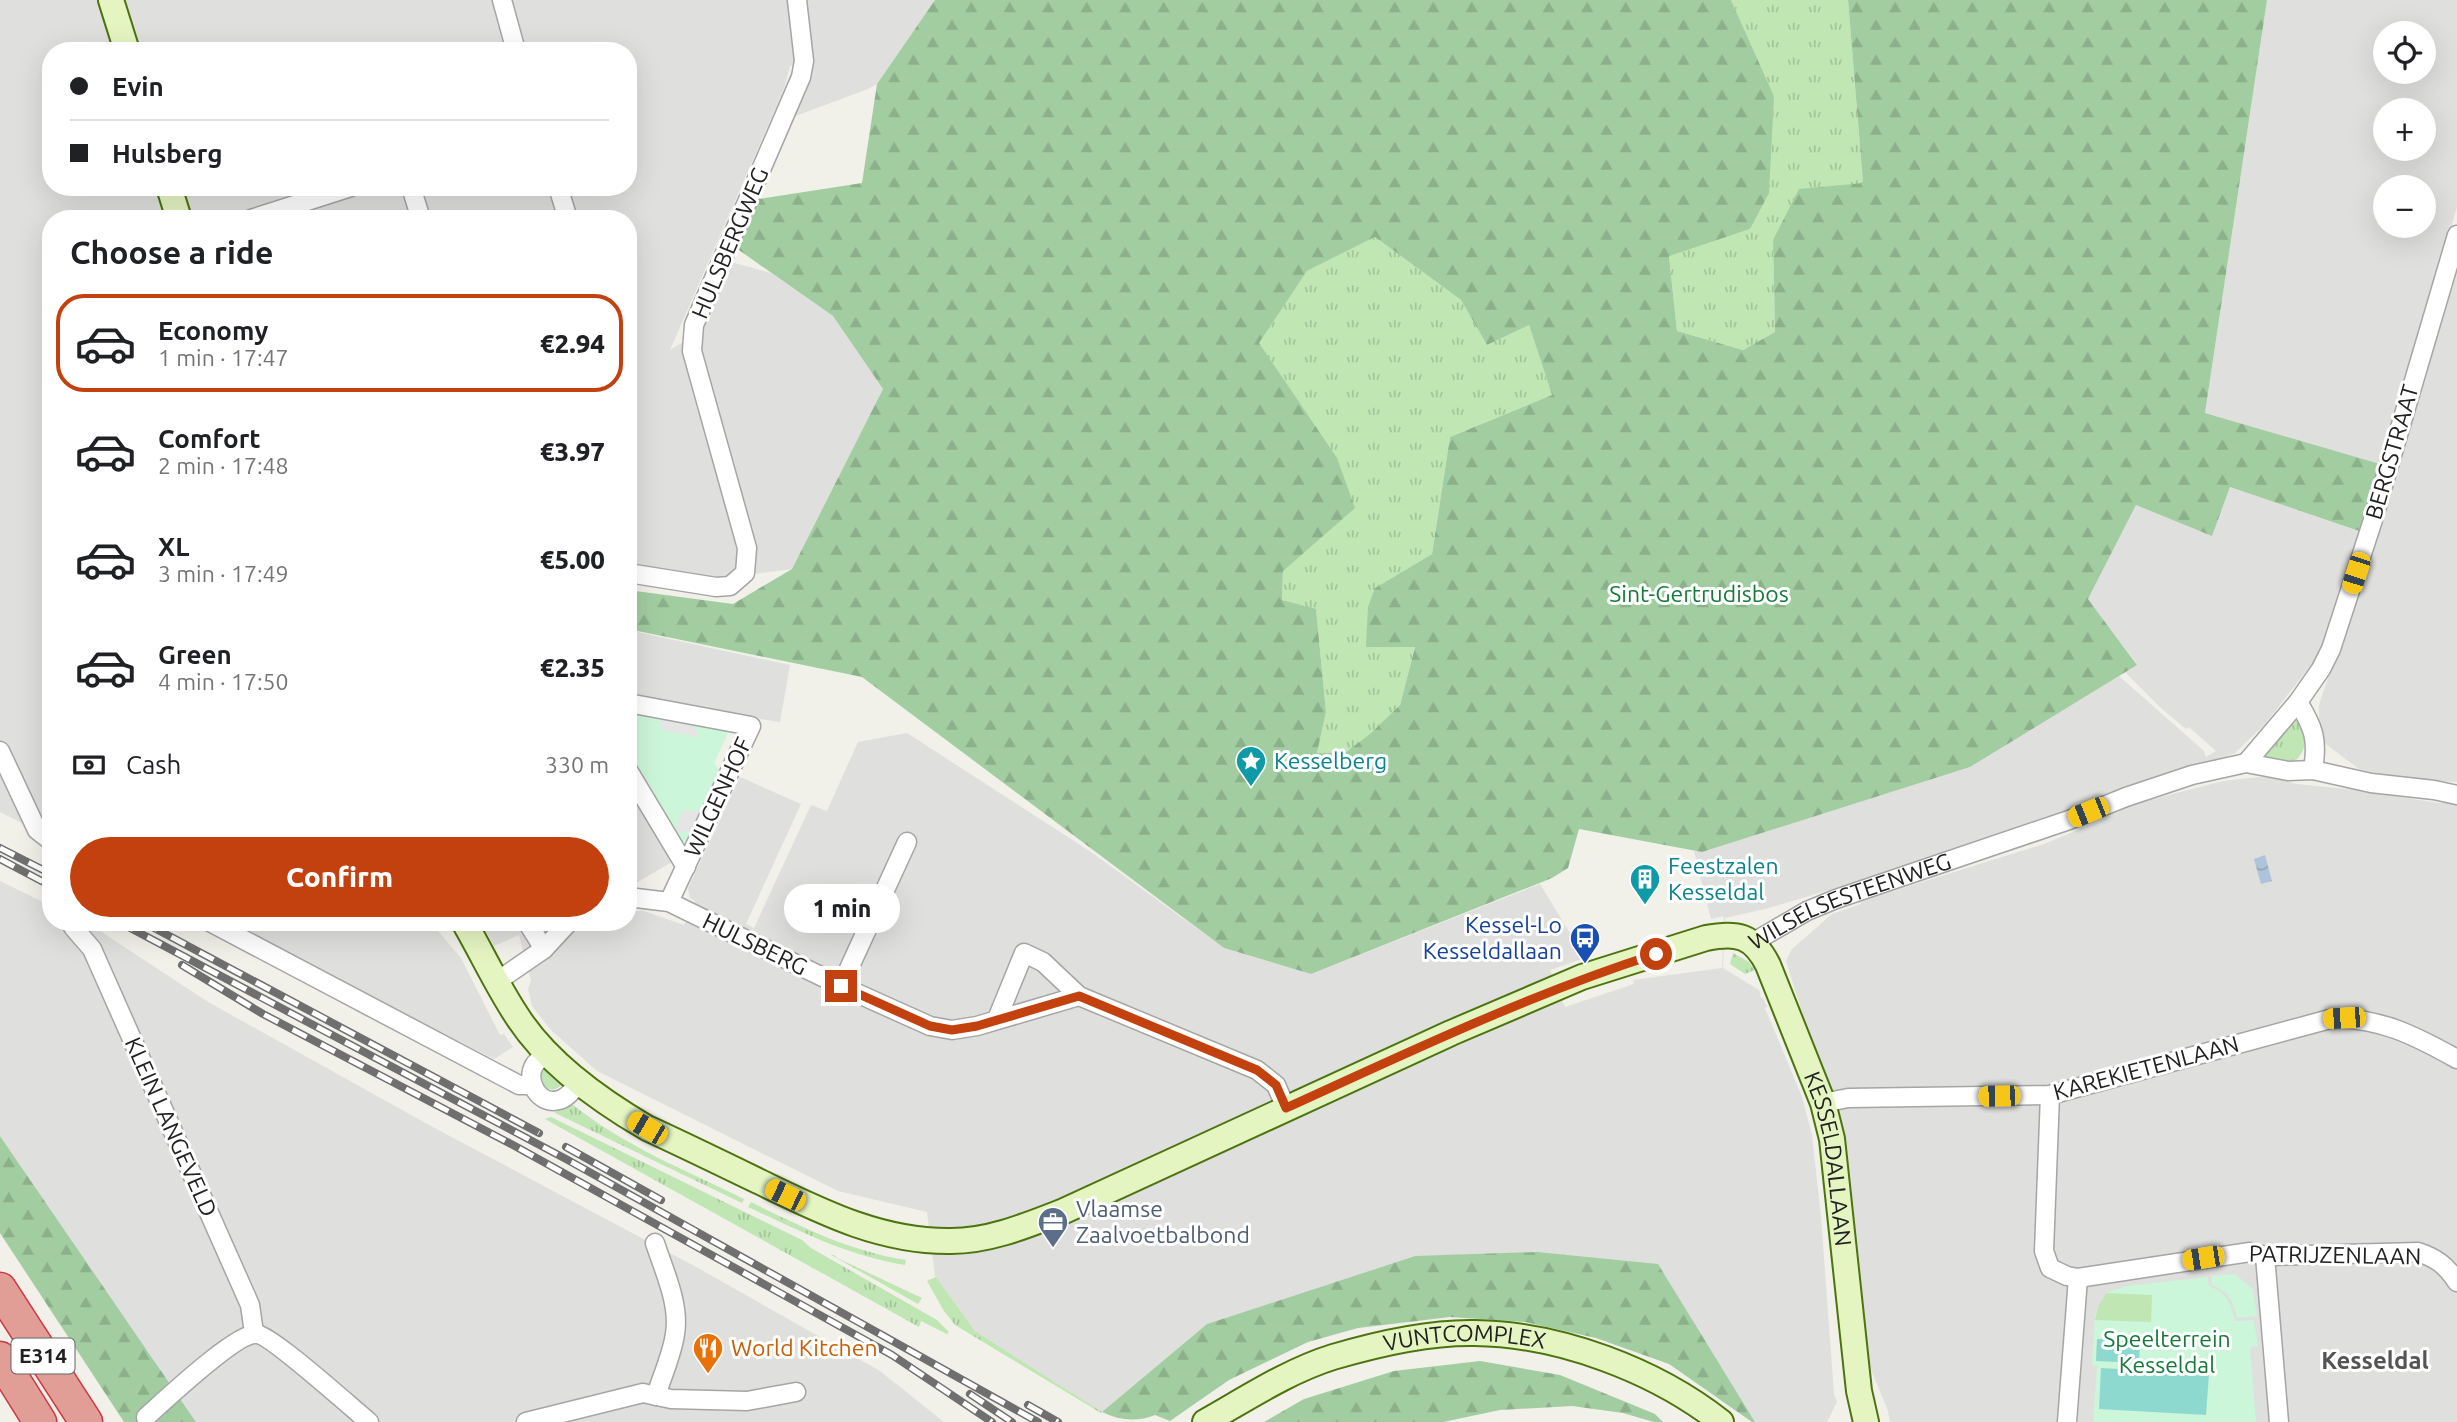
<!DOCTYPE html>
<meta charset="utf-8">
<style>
body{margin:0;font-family:Ubuntu,sans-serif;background:#f6f6f6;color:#202124;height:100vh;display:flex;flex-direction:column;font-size:26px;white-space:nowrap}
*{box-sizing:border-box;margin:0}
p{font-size:23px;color:#757577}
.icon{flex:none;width:38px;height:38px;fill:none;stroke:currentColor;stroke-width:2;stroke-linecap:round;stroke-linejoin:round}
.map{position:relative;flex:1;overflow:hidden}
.drawer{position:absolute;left:42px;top:210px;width:595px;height:721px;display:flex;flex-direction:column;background:#fff;border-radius:28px;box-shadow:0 7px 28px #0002}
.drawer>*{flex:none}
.banner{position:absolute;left:42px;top:42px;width:595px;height:154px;border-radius:28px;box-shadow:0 7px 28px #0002;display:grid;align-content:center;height:154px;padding:0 28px;background:#fff}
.tools{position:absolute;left:2373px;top:21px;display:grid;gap:14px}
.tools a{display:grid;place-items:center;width:63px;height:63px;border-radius:50%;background:#fff;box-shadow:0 7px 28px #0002;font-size:35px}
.end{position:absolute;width:32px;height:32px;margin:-16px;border:9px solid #c3400f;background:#fff;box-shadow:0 0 0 4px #fff}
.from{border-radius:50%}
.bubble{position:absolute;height:49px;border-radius:24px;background:#fff;box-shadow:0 7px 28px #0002;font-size:23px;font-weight:800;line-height:49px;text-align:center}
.car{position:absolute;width:21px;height:42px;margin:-21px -10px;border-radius:9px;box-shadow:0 0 5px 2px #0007;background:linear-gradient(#f5c518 24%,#345 0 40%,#f5c518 0 76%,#345 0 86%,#f5c518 0)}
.banner b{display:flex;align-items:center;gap:24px;height:66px;font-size:26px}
.banner b+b{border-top:2px solid #e0e0e0}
.banner i{width:18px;height:18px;background:#202124}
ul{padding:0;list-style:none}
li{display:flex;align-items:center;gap:21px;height:98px;margin:0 14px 10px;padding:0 14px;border:4px solid transparent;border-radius:28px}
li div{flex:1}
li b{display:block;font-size:26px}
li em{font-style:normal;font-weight:800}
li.active{border-color:#c3400f}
li>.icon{width:63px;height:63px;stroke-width:1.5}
h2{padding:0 28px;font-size:32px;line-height:84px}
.pay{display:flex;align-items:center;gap:18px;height:77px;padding:0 28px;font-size:26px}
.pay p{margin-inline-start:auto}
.cta{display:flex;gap:14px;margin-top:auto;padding:14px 28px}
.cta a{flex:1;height:80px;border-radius:42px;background:#c3400f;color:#fff;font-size:28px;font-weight:800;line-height:80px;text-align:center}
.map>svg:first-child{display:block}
.residential{fill:#dfdfde;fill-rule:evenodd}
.grass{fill:url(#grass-tufts)}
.forest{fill:url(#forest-firs);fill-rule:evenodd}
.park{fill:#cbf6da}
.garden{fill:#bfe6b3}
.pitch{fill:#8dd9d0}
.parking{fill:#e5e5e5}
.water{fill:url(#water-waves)}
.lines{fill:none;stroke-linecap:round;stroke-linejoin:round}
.street-casing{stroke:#a5a5a5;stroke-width:21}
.secondary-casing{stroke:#4d730e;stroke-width:28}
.highway-casing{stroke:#cf3641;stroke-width:35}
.street{stroke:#fff;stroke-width:18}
.secondary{stroke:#e5f5c2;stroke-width:24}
.highway{stroke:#e19e97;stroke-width:32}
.rail-casing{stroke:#6f6f6f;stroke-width:8}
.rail{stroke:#fff;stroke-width:5;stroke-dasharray:16;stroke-linecap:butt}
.route{stroke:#c3400f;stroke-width:9}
.labels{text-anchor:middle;stroke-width:6;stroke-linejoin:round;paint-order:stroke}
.shield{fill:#fff;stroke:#646464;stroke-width:2}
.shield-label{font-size:21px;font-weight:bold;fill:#212121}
.street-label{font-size:23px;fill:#212121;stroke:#fff}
.park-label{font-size:23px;fill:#157a39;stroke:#fff}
.culture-label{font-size:23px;fill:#0d838f;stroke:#fff;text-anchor:start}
.transit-label{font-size:23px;fill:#164399;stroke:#fff;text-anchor:end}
.service-label{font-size:23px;fill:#4e5e75;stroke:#fff;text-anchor:start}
.food-label{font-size:23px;fill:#c56008;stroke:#fff;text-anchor:start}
.neighbourhood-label{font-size:24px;font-weight:bold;fill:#545454;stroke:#fff}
</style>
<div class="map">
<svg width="2457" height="1422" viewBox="0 0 2457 1422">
<defs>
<pattern id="grass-tufts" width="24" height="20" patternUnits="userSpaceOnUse" patternTransform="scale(1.75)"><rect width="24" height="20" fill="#bfe6b3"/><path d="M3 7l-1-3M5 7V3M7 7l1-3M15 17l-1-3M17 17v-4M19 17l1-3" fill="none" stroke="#a4c59a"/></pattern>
<pattern id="forest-firs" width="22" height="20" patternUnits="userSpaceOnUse" patternTransform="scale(1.75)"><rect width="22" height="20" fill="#a2cda1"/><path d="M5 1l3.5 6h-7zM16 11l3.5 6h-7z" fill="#8bb08a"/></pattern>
<pattern id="water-waves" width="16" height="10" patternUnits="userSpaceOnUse" patternTransform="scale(1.75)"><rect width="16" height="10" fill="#adc4db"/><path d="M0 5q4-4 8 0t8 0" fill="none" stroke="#95a8bc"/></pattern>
</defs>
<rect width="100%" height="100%" fill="#f1f0e9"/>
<g class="residential">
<path d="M0,0H935L877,84L868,89L790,118L806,57L790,66L784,89L670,350L698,333L727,261L771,273L833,316L883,389L792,569L705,580L628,566V219H51V838L0,812ZM51,51H628V187H51Z"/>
<path d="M2267,0H2457V207L2380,464L2205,413ZM2385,33H2424V72H2385ZM2385,110H2424V149H2385ZM2385,187H2424V226H2385Z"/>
<path d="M2457,256V782L2397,780L2359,769L2319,739V705L2371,547Z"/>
<path d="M2230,487L2362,532L2322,651L2265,724L2235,753L1990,842L1765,909L1725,918L1723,968L1759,990L1761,998H1763L1767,1007L1765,1008L1802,1097L1812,1135L1821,1217L1834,1394L1837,1402L1827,1422H1755L1657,1264L1415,1256L1207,1324L1102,1412L975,1331L935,1276L927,1212L838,1191L597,1071L551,1030L532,1006L528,989L531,981L519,935L494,946L481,922H628V911H644L684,925L695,901L690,898L688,888L740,777L801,804L746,924L754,928L811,805L827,811L858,742L907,733L1091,852L1224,948L1311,974L1540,884L1585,958L1550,970L1565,1007L1634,984L1633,980L1722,968L1724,918L1723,916L1711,919L1694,851L1702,852L1970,767L2119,676L2204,751L2206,757L2216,751L2189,727L2186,729L2162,709L2125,672L2137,664L2088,599L2136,505L2212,535Z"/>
<path d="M628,630L790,665L780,722L628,699Z"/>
<path d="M2260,777L2281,779L2296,784L2357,790L2438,803H2457V1422H1890L1888,1411L1869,1365L1834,1114L1786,961L1792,949L1832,914L1861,904V902L1871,898L2044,844L2095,823L2134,804L2223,781Z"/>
<path d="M628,782L671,856L672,862L636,883H628Z"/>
<path d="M0,881L51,906V922H83L97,929L208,1002L429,1125L698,1268L880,1371L944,1422H196L0,1136Z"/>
<path d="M220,922H436L433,925L461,958L500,1035L504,1034L513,1047L494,1059Z"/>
</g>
<g class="grass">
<path d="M1731,0H1848L1863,183L1773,240L1775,332L1743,350L1677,331L1669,255L1750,229L1774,96Z"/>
<path d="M1375,237L1461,300L1487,345L1529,325L1552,395L1450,437L1432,554L1375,588L1415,646L1400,705L1371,733L1346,752L1317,753L1326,712L1316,610L1282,600L1283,571L1258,343L1307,271Z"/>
<path d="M2299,713C2307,733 2310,753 2289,765L2261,761Z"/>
<path d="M1733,953L1749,962L1755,970L1745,974L1730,964Z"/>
<path d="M544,1069L562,1084C553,1094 545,1089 539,1079Z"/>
<path d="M572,1104C624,1146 685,1170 744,1199L742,1203L555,1113L556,1110Z"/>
<path d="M551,1117L802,1240L811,1248L937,1320L949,1332L947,1334L921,1321L919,1327L545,1119Z"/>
<path d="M751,1202C804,1228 847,1250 906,1260L905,1265C848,1256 800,1231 748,1207Z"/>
<path d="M831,1255H834L837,1258L922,1298L918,1304Z"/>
<path d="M936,1277L975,1331L1102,1412L1101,1413L955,1325L944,1311L927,1281Z"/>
</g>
<g class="forest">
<path d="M935,0H1731L1774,96L1769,193L1750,229L1669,256L1677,331L1743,350L1775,332L1773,240L1799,189L1863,183L1848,0H2267L2205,413L2380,464L2362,532L2230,487L2212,536L2136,505L2088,599L2137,665L1970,767L1702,852L1579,829L1568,868L1552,878L1311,974L1224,948L862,677L628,629V590L733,604L792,569L883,389L833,316L736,248L753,200L862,183L877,84ZM1375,237L1461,300L1487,345L1529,325L1552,395L1450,437L1432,554L1375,588L1368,607L1366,647H1415L1400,705L1371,733L1346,752L1317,753L1326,712L1316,609L1282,600L1283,571L1355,508L1337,458L1259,343L1307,271Z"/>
<path d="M0,1136L196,1422H124L0,1233Z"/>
<path d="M1537,1252L1658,1264L1755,1422H1752L1669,1364L1596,1338L1525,1322L1450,1317L1358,1328L1308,1342L1229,1380L1170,1421L1155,1415C1138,1422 1120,1421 1102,1412L1207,1324L1415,1256Z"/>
<path d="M1480,1361L1560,1375L1655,1414L1663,1422H1654L1623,1413L1572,1406L1500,1410L1443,1422H1264L1304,1399L1394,1371Z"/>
</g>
<g class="park">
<path d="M628,709L728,728V733L714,763L720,771L719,776L686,841L679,842L628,772Z"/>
<path d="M2235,1274L2253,1289L2257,1316L2237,1318C2233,1302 2229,1291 2212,1285L2211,1276Z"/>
<path d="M2208,1277L2209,1286C2227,1293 2231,1303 2235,1321L2254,1320L2258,1346L2250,1347L2256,1422H2093L2097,1366L2092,1365L2095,1315L2106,1293L2127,1286Z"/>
</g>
<path class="garden" d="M2106,1293L2152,1295L2151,1322L2095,1320L2098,1307Z"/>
<g class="pitch">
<path d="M2097,1339L2140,1341L2139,1363L2096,1361Z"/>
<path d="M2101,1368L2209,1374L2206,1415L2099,1409Z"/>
</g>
<g class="parking">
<path d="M656,708L689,714L699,737L662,730Z"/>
<path d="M682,811H712L701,833L675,831Z"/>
</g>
<path class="water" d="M2265,855L2272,881L2261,884L2254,859Z"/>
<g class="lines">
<g class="street-casing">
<g id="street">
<path d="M502,0L516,51"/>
<path d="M411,187L421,219"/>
<path d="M558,187L568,219"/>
<path d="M251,219L351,187"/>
<path d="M628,573L716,587L730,586L745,573L747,548L692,351L694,325L801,77L804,61L797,0"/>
<path d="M2298,702C2314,728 2318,740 2313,770"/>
<path d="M628,703L751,726L669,902"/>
<path d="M0,751L37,830L51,841"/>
<path d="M2246,763L2298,702L2321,669L2331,649L2372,523L2457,235"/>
<path d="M629,772L686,867"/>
<path d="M628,897L669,902L841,986L930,1026L952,1030L977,1026L1079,996L1257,1070L1276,1085L1286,1108"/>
<path d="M210,922L519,1085H532"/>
<path d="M527,922L544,949"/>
<path d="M73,927L92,949L250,1305L254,1333"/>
<path id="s1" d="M1752,943L1807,911L1836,899L2069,820L2126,797L2192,775L2246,763L2288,771L2313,770L2371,783L2434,790L2457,795"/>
<path d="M496,982L544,949L569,922"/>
<path d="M841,986L907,842"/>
<path d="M997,1019L1024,953L1043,962L1079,996"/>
<path d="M547,1052C544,1056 538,1060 535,1064C524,1080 539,1106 559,1100C568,1098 574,1088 580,1082"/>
<path d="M2050,1095L2044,1251L2050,1268L2067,1276L2078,1278L2067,1422"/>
<path d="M1823,1103L1848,1098L2050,1095L2330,1019C2377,1016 2416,1036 2457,1059"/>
<path d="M655,1243C664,1271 680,1304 675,1334C672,1355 662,1376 656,1396"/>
<path d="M2265,1256L2279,1422"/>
<path d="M2078,1278L2250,1252L2265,1256L2418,1252C2436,1258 2446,1265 2457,1282"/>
<path d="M146,1417C163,1402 236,1333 256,1334C270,1334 352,1408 369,1422"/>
<path d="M526,1422L643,1393L671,1399L747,1401L796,1392"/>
</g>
</g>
<g class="secondary-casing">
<g id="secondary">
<path d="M111,0L127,51"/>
<path d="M169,187L179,219"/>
<path id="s2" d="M464,922C482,953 497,986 517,1016C547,1063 599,1100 647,1128C684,1145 721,1163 758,1181C820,1211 880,1242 951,1241C990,1241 1028,1225 1064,1211L1451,1033L1582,977L1706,938C1737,932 1753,935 1768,965L1823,1103L1832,1139L1859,1391L1866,1422"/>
<path id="s3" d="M1205,1422C1246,1399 1288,1371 1333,1357C1377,1344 1429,1332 1475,1333C1559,1334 1655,1370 1721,1422"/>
</g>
</g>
<g class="highway-casing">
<g id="highway">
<path d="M0,1289L86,1422"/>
<path d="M0,1358L40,1422"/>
</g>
</g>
<use href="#street" class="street"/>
<use href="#secondary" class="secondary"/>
<use href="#highway" class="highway"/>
<g class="rail-casing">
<g id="rail">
<path d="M0,848L51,874"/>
<path d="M0,859L51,886"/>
<path d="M119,922L566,1159L1038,1422"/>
<path d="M143,922L539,1133"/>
<path d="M182,965L263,1014L513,1145L892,1355L992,1422"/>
<path d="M566,1147L661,1200"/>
<path d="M970,1394L1012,1422"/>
<path d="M1028,1405L1058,1422"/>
</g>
</g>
<use href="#rail" class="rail"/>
</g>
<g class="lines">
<path class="route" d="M841,986L930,1026L952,1030L977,1026L1079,996L1257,1070L1276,1085L1286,1108C1407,1053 1528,995 1656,954"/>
</g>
<defs>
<g id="sight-pin" transform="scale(1.575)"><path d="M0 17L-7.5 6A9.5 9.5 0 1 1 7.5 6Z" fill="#0f9aa8" stroke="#fff"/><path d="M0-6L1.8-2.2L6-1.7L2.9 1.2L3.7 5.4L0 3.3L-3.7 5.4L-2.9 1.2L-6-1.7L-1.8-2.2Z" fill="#fff"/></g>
<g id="building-pin" transform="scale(1.575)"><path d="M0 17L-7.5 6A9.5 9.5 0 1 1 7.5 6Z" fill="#0f9aa8" stroke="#fff"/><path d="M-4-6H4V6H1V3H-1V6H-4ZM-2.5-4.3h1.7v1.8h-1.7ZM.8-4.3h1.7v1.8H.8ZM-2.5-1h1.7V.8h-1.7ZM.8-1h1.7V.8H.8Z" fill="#fff"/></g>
<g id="bus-pin" transform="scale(1.575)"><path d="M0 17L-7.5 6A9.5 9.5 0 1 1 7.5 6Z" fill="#1a4fb4" stroke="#fff"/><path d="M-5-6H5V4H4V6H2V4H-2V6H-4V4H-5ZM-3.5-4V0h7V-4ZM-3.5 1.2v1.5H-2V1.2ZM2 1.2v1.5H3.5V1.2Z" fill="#fff"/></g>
<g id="office-pin" transform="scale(1.575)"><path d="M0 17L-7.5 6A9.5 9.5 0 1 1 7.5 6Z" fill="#5c6f8a" stroke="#fff"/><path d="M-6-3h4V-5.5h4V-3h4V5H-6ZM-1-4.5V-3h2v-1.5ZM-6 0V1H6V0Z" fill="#fff"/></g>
<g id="restaurant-pin" transform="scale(1.575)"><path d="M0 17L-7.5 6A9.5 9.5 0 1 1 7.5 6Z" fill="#e8710a" stroke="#fff"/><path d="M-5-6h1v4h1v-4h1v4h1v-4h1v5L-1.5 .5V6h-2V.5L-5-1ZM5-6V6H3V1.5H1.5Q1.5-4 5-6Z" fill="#fff"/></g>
</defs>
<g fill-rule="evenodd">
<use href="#sight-pin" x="1251" y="761"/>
<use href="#building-pin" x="1645" y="879"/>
<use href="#bus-pin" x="1585" y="938"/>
<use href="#office-pin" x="1053" y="1222"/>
<use href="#restaurant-pin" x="708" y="1348"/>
</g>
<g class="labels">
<rect class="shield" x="11.5" y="1338.5" width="63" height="35" rx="5"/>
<g class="shield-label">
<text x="43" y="1363">E314</text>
</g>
<g class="street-label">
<text transform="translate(730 243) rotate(-67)" y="8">HULSBERGWEG</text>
<text transform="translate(2392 452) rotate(-74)" y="8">BERGSTRAAT</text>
<text transform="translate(718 797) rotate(-65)" y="8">WILGENHOF</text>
<text dy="8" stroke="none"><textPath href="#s1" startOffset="107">WILSELSESTEENWEG</textPath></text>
<text transform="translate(755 944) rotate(26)" y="8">HULSBERG</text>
<text transform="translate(2146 1068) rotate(-15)" y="8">KAREKIETENLAAN</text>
<text transform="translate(171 1127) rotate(66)" y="8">KLEIN LANGEVELD</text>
<text dy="8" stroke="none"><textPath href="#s2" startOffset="1704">KESSELDALLAAN</textPath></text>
<text transform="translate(2335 1255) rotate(1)" y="8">PATRIJZENLAAN</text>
<text dy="8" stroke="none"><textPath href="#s3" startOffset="278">VUNTCOMPLEX</textPath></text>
</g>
<g class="park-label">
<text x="1699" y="602">Sint-Gertrudisbos</text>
<text x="2167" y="1347">Speelterrein<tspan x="2167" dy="26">Kesseldal</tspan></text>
</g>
<g class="culture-label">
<text x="1274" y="769">Kesselberg</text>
<text x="1668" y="874">Feestzalen<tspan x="1668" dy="26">Kesseldal</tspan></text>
</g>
<g class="transit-label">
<text x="1562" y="933">Kessel-Lo<tspan x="1562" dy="26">Kesseldallaan</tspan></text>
</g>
<g class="service-label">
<text x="1076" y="1217">Vlaamse<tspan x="1076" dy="26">Zaalvoetbalbond</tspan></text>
</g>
<g class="food-label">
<text x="731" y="1356">World Kitchen</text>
</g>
<g class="neighbourhood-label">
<text x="2375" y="1369">Kesseldal</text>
</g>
</g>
</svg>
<div class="tools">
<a><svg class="icon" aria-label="locate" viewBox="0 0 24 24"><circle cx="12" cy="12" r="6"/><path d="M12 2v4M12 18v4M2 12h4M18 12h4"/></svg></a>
<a>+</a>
<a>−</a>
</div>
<i class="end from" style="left:1656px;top:954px"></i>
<i class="end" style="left:841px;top:986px"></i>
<div class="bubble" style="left:784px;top:884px;width:116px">1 min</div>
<i class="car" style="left:2356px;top:573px;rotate:198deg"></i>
<i class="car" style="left:2088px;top:812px;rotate:248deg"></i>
<i class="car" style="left:2344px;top:1018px;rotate:267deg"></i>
<i class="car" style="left:1999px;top:1096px;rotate:269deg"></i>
<i class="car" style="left:647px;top:1128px;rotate:300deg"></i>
<i class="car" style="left:785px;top:1195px;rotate:296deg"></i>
<i class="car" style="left:2203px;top:1258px;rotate:261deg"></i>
<div class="banner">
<b><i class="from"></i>Evin</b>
<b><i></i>Hulsberg</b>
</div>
<section class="drawer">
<h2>Choose a ride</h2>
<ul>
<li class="active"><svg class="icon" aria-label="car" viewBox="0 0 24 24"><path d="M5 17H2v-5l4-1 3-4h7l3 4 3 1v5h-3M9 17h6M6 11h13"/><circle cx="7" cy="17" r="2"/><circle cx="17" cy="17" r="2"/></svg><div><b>Economy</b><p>1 min · 17:47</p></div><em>€2.94</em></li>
<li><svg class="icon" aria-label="car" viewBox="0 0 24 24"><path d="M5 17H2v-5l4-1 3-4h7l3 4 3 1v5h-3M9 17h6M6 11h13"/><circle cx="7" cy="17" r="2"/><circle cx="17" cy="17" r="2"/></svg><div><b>Comfort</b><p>2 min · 17:48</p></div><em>€3.97</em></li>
<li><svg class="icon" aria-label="car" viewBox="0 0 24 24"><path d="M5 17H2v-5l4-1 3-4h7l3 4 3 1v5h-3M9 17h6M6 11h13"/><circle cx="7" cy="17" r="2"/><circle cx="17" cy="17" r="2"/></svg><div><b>XL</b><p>3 min · 17:49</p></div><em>€5.00</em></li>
<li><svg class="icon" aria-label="car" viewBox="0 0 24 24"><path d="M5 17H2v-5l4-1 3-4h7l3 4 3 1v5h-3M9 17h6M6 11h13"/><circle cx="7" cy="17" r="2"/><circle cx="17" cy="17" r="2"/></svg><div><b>Green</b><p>4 min · 17:50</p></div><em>€2.35</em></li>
</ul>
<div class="pay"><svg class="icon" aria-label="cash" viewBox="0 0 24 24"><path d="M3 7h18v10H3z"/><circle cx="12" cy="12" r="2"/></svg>Cash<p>330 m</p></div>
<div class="cta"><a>Confirm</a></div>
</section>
</div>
